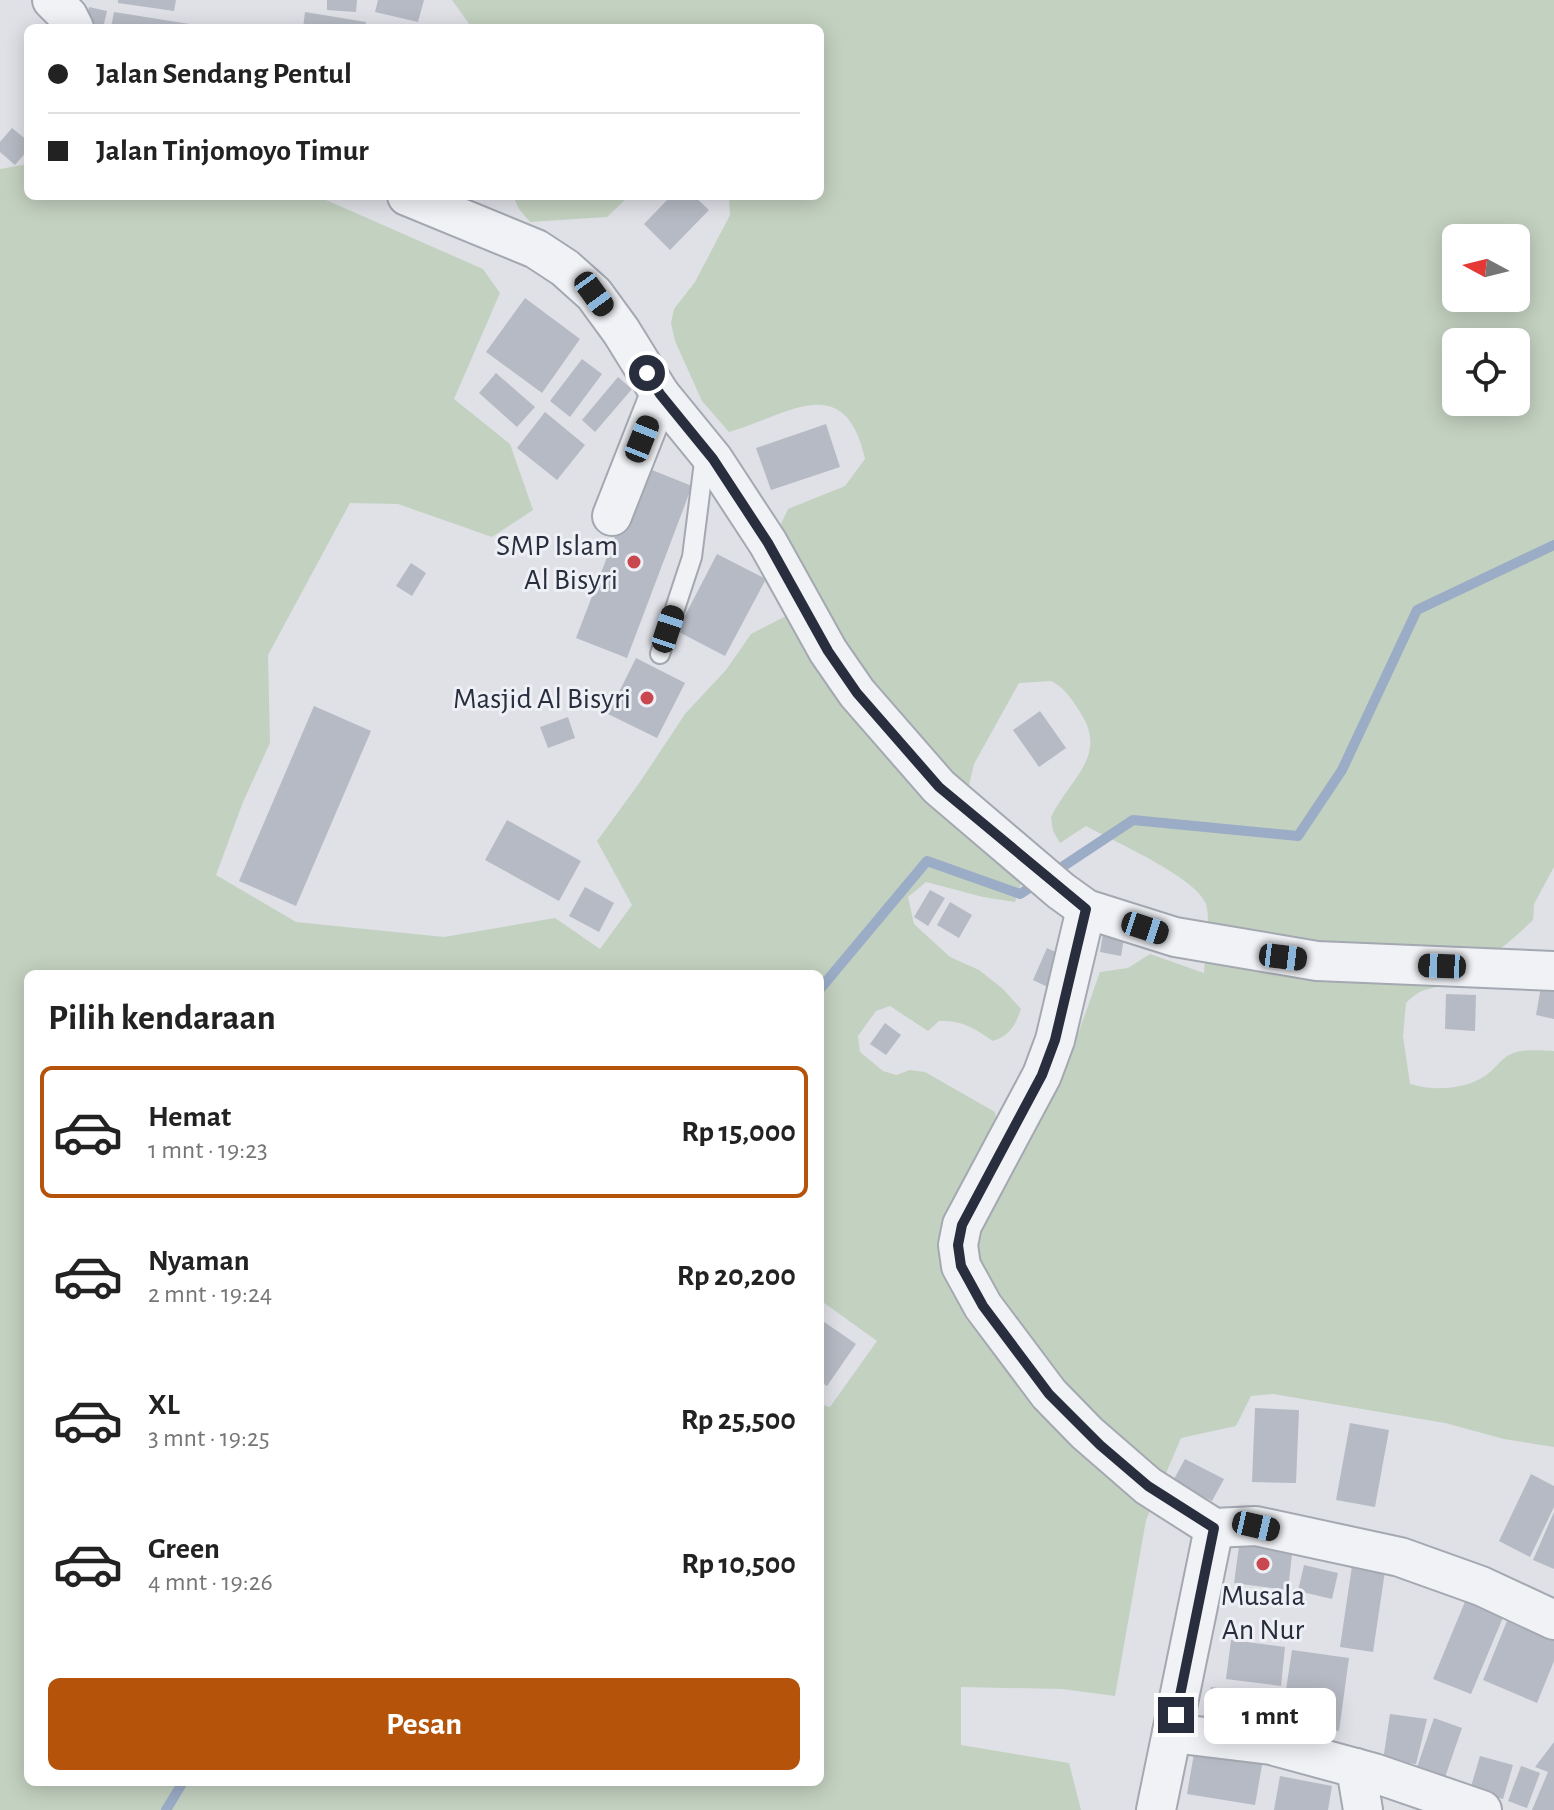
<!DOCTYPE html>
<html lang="id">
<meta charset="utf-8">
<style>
body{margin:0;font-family:"Alegreya Sans",sans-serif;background:#f6f6f6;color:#222;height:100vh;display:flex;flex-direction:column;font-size:30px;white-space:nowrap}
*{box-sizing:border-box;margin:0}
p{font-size:26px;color:#767676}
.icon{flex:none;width:44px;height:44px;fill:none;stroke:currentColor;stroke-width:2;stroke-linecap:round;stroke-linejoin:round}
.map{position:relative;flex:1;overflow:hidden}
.panel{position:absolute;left:24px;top:970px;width:800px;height:816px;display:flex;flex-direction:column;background:#fff;border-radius:12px;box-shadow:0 4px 20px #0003}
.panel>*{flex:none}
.top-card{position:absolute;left:24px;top:24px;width:800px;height:176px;border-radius:12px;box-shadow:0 4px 20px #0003;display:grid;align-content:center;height:176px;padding:0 24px;background:#fff}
.needle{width:52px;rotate:277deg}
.fabs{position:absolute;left:1442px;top:224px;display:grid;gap:16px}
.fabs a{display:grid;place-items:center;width:88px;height:88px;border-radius:12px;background:#fff;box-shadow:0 4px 20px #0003;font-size:40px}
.end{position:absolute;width:36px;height:36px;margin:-18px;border:10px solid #282e3e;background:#fff;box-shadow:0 0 0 4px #fff}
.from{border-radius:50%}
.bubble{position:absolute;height:56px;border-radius:12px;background:#fff;box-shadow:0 4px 20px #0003;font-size:26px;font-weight:700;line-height:56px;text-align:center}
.car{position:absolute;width:24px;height:48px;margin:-24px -12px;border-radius:10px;box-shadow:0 0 6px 2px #0007;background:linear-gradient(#222 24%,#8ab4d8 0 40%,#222 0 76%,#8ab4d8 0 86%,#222 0)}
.top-card b{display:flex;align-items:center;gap:28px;height:76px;font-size:30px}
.top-card b+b{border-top:2px solid #e0e0e0}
.top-card i{width:20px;height:20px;background:#222}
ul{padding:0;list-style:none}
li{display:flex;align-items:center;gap:24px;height:132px;margin:0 16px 12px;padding:0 8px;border:4px solid transparent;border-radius:12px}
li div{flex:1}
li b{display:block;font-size:30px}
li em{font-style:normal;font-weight:700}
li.active{border-color:#b45309}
li>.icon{width:72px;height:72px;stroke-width:1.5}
h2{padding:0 24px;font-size:36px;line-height:96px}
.action{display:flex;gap:16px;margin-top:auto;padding:16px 24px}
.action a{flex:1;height:92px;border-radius:12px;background:#b45309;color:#fff;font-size:32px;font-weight:700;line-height:92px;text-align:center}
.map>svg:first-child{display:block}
.green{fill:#c3d1c0;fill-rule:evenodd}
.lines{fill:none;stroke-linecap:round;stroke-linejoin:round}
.stream{stroke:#9bacc6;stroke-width:10}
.building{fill:#b6bac4}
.lane-casing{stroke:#a4a8b1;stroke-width:22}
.street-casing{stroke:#a4a8b1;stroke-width:42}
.lane{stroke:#f1f2f6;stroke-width:18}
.street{stroke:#f1f2f6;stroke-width:38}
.route{stroke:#282e3e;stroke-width:10}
.poi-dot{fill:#c9484f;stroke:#eef0f5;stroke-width:3}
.labels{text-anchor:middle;stroke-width:6;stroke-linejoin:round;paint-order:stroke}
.poi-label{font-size:30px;fill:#282e3e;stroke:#eef0f5;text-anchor:end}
</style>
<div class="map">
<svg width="1554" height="1810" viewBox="0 0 1554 1810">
<rect width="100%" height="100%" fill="#dfe1e7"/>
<g class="green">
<path d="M452,0H1554V867L1534,904L1533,920C1507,945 1483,964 1451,982C1432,992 1426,983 1406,1003L1403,1036L1410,1084C1434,1091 1463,1090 1485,1076C1494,1070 1500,1060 1509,1055C1523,1048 1539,1051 1554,1051V1447L1504,1439L1445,1423L1273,1394L1251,1396L1236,1426L1181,1438L1146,1520L1115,1696L1062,1689L961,1687V1745L1069,1763L1081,1810H0V169L28,164V196H317L483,269L500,293L454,399L510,444L533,510L492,537L398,504L350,503L268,655L270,743L243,802L216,875L296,922L444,937L555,918L600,949L632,905L597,841L640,782L685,714L726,670L751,634L790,614L781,524L788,509L845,486L865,459C845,368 788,415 729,432L702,401L675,341L671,323L674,309L695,282L730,215L729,200L726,196H820V28H472ZM1456,238H1516V298H1456ZM1456,342H1516V402H1456ZM1051,681C1065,688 1071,698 1080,712C1109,756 1070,778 1051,817L1053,831L1060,843L1086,826C1113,841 1196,877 1206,904C1211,919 1205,956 1204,973L1150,954L1128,968L1100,972L1061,1082L1032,1131L997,1127L995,1112L925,1072L910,1070L896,1075L883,1071L860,1052L858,1036L876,1011L890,1006L928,1031L939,1021C962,1020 974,1028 993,1041C1010,1035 1015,1026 1021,1009L1003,989L979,970L950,957L914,924L908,897L926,882L983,897L1015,902L1024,873L959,828L974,764L1019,683ZM28,974H820V1300L877,1341L830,1407L820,1404V1782H28Z"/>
<path d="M513,196H629L607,217L530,222L519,209Z"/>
</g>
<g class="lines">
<g class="stream">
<path d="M1053,873L1133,820L1298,836L1342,770L1417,610L1554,545"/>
<path d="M820,989L927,861L1020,894L1039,882"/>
<path d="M166,1810L183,1782"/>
</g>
</g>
<g class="building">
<path d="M118,0H176L174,11L118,3Z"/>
<path d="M327,0H357L356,12L327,10Z"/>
<path d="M378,0H424L418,22L375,12Z"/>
<path d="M89,7L107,11L103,28H84Z"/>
<path d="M114,12L196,25L195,28H111Z"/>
<path d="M305,12L366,22L365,28H303Z"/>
<path d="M12,128L28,141V150L15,165L0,152V142Z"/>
<path d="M671,196H694L709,210L670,250L644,224Z"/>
<path d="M525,298L580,339L542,393L486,352Z"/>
<path d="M582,359L602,374L570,417L550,401Z"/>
<path d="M496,373L535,407L517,427L479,393Z"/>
<path d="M618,377L632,389L595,432L582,420Z"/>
<path d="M545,412L585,445L557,480L517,448Z"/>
<path d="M826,424L840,467L771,490L756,448Z"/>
<path d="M642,466L692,486L627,658L576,638Z"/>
<path d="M717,554L766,579L725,656L677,631Z"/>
<path d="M411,563L426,573L412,596L396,586Z"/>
<path d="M636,658L685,683L657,738L608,714Z"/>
<path d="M314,706L371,731L296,906L239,881Z"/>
<path d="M1040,711L1066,748L1039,767L1013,730Z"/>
<path d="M568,717L575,738L548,748L540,727Z"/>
<path d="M507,820L581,861L559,901L485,860Z"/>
<path d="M585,887L614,903L599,932L569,916Z"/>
<path d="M930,890L945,898L928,926L914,917Z"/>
<path d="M950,902L972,915L959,938L937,925Z"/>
<path d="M1104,928L1125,932L1121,956L1100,952Z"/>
<path d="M1047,948L1066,957L1052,989L1033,980Z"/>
<path d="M1543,975L1554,977V1019L1536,1015Z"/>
<path d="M1446,994L1476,995L1475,1031L1445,1029Z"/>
<path d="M885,1023L901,1035L886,1055L870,1044Z"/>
<path d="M820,1319L856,1344L827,1386L820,1381Z"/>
<path d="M1255,1408L1299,1410L1296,1483L1252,1482Z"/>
<path d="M1350,1423L1389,1430L1375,1507L1336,1500Z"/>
<path d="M1185,1459L1224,1479L1212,1501L1173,1481Z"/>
<path d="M1531,1474L1554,1486V1507L1530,1557L1499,1541Z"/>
<path d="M1554,1512V1569L1533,1560Z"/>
<path d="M1240,1539L1293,1545L1288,1590L1234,1583Z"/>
<path d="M1304,1565L1338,1573L1332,1599L1298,1591Z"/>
<path d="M1352,1566L1385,1571L1373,1652L1340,1647Z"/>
<path d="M1469,1592L1507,1608L1471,1694L1433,1679Z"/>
<path d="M1507,1621L1554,1640V1661L1537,1703L1483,1680Z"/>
<path d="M1231,1640L1285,1647L1281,1686L1226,1679Z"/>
<path d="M1292,1650L1349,1658L1339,1731L1281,1723Z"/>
<path d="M1211,1687L1275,1696L1270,1736L1205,1727Z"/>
<path d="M1390,1714L1427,1719L1416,1764L1383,1760Z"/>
<path d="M1434,1718L1462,1728L1443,1783L1415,1773Z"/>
<path d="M1196,1742L1264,1754L1255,1805L1187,1794Z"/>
<path d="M1554,1742V1810H1532L1548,1772L1535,1767Z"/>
<path d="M1480,1756L1513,1765L1503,1799L1470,1790Z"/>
<path d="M1521,1766L1540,1773L1527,1808L1508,1801Z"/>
<path d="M1280,1776L1332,1786L1328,1810H1274Z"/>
</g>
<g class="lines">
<g class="lane-casing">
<path id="lane" d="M660,654L692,557L705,454"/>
</g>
<g class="street-casing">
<g id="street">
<path d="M52,0L68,16L74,28"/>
<path d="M407,196L536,249L565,268L594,294L621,331L660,394L713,459L768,543L828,651L857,693L939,787L1061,891L1086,909L1175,937L1317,961L1554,971"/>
<path d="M612,516L660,394"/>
<path d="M1086,909L1055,1040L1042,1075L962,1225L958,1245L961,1266L983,1306L1049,1394L1087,1433L1148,1486L1214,1528L1256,1526L1400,1557L1481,1586L1554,1620"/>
<path d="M1172,1733L1271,1745L1374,1773L1482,1810"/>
<path d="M1356,1768L1363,1810"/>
<path d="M1156,1810L1214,1528"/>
</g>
</g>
<use href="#lane" class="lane"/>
<use href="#street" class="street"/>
</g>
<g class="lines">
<path class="route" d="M647,373L660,394L713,459L768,543L828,651L857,693L939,787L1086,909L1055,1040L1042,1075L962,1225L958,1245L961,1266L983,1306L1049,1394L1100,1445L1148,1486L1214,1528L1176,1715"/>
</g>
<g class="poi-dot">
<circle cx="634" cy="562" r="8"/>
<circle cx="647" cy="698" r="8"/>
<circle cx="1263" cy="1564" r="8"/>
</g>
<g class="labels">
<g class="poi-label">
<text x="618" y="555">SMP Islam<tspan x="618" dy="34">Al Bisyri</tspan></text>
<text x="631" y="708">Masjid Al Bisyri</text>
<text x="1263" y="1605" text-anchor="middle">Musala<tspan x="1263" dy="34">An Nur</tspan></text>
</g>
</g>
</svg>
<div class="fabs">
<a><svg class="needle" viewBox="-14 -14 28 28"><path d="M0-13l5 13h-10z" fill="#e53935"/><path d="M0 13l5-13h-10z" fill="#767676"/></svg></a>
<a><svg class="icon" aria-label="locate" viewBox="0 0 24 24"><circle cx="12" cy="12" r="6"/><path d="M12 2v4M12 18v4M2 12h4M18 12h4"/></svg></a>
</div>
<i class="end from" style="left:647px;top:373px"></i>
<i class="end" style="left:1176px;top:1715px"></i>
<div class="bubble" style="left:1204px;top:1688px;width:132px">1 mnt</div>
<i class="car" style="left:594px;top:294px;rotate:144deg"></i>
<i class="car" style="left:642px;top:439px;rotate:22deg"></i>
<i class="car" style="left:668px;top:629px;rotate:18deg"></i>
<i class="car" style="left:1145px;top:928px;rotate:108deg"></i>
<i class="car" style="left:1283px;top:957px;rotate:97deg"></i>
<i class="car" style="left:1442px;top:966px;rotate:272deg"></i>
<i class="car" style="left:1256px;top:1526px;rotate:103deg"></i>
<div class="top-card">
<b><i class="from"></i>Jalan Sendang Pentul</b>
<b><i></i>Jalan Tinjomoyo Timur</b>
</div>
<section class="panel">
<h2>Pilih kendaraan</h2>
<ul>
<li class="active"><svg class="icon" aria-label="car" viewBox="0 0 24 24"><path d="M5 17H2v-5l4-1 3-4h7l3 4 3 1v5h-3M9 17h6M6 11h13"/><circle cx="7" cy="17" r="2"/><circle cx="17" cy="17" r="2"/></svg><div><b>Hemat</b><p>1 mnt · 19:23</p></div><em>Rp 15,000</em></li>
<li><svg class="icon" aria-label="car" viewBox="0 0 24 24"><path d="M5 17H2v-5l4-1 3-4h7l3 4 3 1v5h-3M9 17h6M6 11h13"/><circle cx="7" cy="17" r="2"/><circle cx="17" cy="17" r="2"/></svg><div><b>Nyaman</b><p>2 mnt · 19:24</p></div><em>Rp 20,200</em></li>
<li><svg class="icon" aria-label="car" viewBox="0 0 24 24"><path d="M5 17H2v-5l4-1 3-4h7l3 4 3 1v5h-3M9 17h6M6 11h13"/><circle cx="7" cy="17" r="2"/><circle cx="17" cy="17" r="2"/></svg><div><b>XL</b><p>3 mnt · 19:25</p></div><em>Rp 25,500</em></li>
<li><svg class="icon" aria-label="car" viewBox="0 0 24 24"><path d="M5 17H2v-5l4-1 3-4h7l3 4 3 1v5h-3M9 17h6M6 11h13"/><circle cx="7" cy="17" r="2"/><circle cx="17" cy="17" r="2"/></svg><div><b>Green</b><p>4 mnt · 19:26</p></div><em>Rp 10,500</em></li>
</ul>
<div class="action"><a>Pesan</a></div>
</section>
</div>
